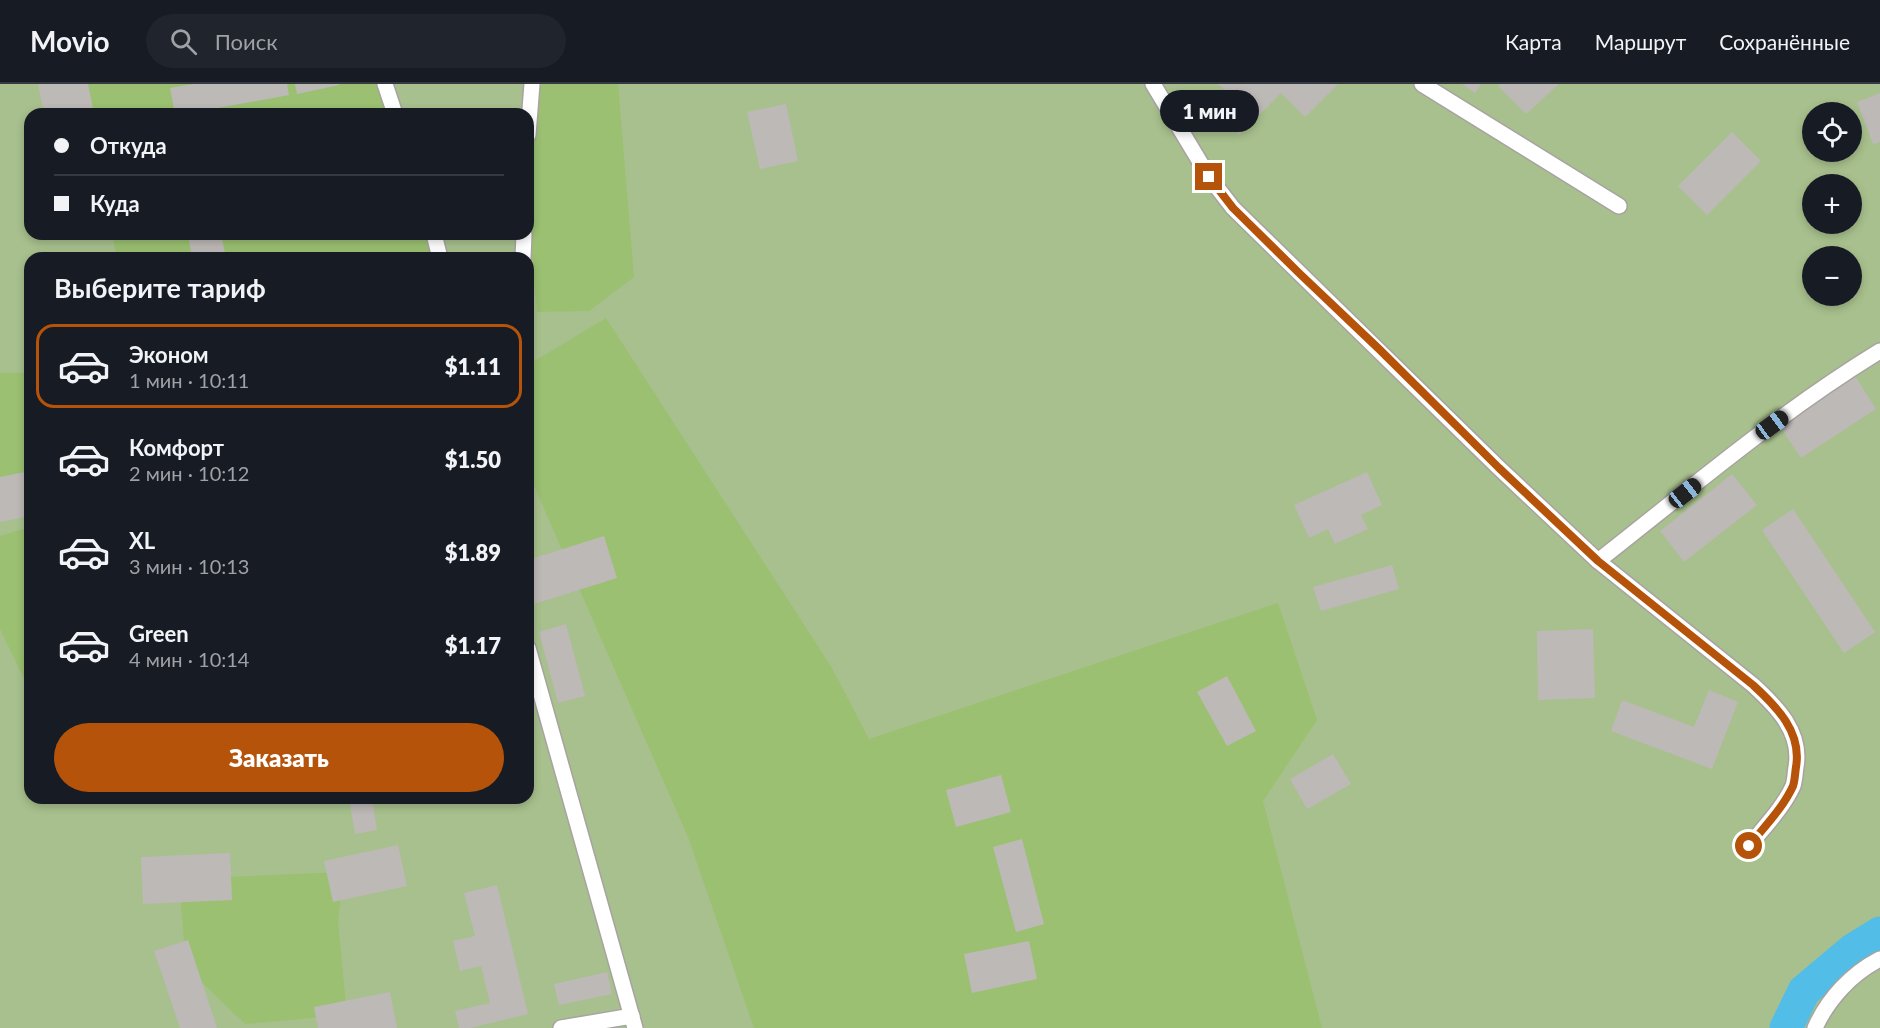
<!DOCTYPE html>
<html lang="ru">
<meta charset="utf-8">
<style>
body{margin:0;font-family:Lato,sans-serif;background:#20242c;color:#f1f3f6;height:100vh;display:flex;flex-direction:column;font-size:22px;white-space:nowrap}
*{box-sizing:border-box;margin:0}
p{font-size:20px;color:#9ea1a6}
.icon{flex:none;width:33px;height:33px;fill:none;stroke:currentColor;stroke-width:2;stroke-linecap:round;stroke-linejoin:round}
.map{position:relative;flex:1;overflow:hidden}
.side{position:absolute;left:24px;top:168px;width:510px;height:552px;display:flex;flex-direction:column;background:#171b24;border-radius:18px;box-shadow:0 3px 9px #0003}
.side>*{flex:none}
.top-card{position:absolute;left:24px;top:24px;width:510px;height:132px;border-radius:18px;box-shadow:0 3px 9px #0003;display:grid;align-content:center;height:132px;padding:0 30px;background:#171b24}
.fabs{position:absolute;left:1802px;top:18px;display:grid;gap:12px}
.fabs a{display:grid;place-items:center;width:60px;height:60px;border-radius:50%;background:#171b24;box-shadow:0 3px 9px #0003;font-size:30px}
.end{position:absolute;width:27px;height:27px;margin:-14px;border:8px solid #b45309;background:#fff;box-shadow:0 0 0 3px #fff}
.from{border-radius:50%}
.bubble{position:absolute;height:42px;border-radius:21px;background:#171b24;box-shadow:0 3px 9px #0003;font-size:20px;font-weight:800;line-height:42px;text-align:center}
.car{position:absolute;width:18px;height:36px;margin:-18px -9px;border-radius:8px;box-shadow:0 0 4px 2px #0007;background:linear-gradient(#222 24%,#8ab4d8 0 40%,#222 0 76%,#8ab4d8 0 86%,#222 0)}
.top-card b{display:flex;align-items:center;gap:21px;height:57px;font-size:22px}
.top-card b+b{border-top:2px solid #363941}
.top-card i{width:15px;height:15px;background:#f1f3f6}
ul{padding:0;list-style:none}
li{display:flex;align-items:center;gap:18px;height:84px;margin:0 12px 9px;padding:0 18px;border:3px solid transparent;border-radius:18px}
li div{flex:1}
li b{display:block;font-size:22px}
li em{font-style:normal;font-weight:800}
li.selected{border-color:#b45309}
li>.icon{width:54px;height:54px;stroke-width:1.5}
h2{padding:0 30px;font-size:27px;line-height:72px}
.cta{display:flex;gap:12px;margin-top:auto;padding:12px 30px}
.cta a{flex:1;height:69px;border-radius:36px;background:#b45309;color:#fff;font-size:24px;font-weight:800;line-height:69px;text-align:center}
header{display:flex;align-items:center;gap:36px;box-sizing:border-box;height:84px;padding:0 30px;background:#171b24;border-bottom:2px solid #363941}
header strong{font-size:28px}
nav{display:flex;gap:33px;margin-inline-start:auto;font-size:21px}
.search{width:420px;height:54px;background:#20242c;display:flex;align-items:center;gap:15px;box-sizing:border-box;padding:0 21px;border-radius:33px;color:#9ea1a6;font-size:22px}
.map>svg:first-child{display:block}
.green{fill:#a8c08d;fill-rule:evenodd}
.forest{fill:#9bc071}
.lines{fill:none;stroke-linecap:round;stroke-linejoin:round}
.canal{stroke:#52bde6;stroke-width:33}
.building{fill:#bdb9b6}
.lane-casing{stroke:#a7a3a0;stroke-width:18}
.lane{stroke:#fff;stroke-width:15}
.route{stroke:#b45309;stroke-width:8}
</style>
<header>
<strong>Movio</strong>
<div class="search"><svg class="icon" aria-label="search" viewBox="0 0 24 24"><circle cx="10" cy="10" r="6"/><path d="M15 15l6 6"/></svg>Поиск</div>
<nav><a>Карта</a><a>Маршрут</a><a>Сохранённые</a></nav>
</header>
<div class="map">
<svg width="1880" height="944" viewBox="0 0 1880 944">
<rect width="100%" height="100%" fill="#ece8e5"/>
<path class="green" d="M0,0H1880V944H0ZM1812,28H1851V68H1812ZM30,30H528V150H30ZM1812,100H1851V140H1812ZM1812,172H1851V212H1812ZM30,174H528V714H30Z"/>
<g class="forest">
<path d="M80,0H391L405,30H86Z"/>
<path d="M529,0H618L634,193L589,227L537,228C529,152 528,76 529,0Z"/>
<path d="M112,150H437L442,174H117Z"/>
<path d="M606,234L832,584L869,655L1278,519L1317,636L1263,717L1322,944H754L688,753L528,388V281Z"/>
<path d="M0,289H30V406L0,412Z"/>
<path d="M30,443V607L0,545V452Z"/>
<path d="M344,788L338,837L347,931L245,940L186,883L179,795Z"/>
</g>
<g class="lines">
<path class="canal" d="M1786,944L1804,907L1854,865L1880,849"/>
</g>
<g class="building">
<path d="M38,0H88L94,30H44Z"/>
<path d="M193,0H287L289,11L185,30H175L170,4Z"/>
<path d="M295,0H339V1L297,10Z"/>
<path d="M1218,0H1338L1305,33L1281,9L1239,51L1220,33L1236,17Z"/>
<path d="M1462,0H1481L1475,9Z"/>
<path d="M1500,0H1559L1526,30L1498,2Z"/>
<path d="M1880,9V58L1873,60L1857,18Z"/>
<path d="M786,20L798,77L760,85L747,28Z"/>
<path d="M1732,48L1761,77L1707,131L1678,102Z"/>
<path d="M188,150H221L226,174H192Z"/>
<path d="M1855,292L1876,325L1801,374L1779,341Z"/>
<path d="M30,387V432L0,438V393Z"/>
<path d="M1367,388L1382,421L1361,431L1368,445L1335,460L1328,445L1309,454L1294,421Z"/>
<path d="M1732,390L1757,421L1684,478L1660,447Z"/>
<path d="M1793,425L1875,548L1844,569L1762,446Z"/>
<path d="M604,452L617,494L534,520L528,503V476Z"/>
<path d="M1392,481L1399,505L1321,527L1313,503Z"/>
<path d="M566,540L585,612L558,619L539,548Z"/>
<path d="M1593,545L1595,614L1538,616L1537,547Z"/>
<path d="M1227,592L1256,647L1227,662L1197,608Z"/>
<path d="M1709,606L1738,618L1712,685L1611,647L1622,616L1694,643Z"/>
<path d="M1333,670L1351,700L1307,725L1290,695Z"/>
<path d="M1001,691L1011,728L956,743L946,706Z"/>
<path d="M349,714H372L377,746L355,750Z"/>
<path d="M1022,755L1044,840L1016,848L993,763Z"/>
<path d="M398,761L407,802L333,818L324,777Z"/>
<path d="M230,769L232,816L143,820L141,773Z"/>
<path d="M497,801L528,930L470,944H459L455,927L490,919L481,882L460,887L453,857L475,852L464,809Z"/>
<path d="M188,856L217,944H180L154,867Z"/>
<path d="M1029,857L1037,895L972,909L964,870Z"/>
<path d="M607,888L612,910L559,921L554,900Z"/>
<path d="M390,908L397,944H318L314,923Z"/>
</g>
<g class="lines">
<g class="lane-casing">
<g id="lane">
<path d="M385,0L395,30"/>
<path d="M1153,0L1209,93L1233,124L1499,384L1598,477L1753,601C1777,623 1802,648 1796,683C1795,689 1795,696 1793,702C1783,724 1764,743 1749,762"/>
<path d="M1422,0L1619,122"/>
<path d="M528,51L532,0"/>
<path d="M434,150L440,174"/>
<path d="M523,174L524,150"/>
<path d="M1598,477C1690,405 1780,328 1880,267"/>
<path d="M528,564L635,944"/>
<path d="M561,944L632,932"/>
<path d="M1815,944C1828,915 1851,890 1880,875"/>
</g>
</g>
<use href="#lane" class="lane"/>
</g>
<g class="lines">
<path class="route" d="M1209,93L1233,124L1299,189L1379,265L1499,384L1598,477L1753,601C1777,623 1802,648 1796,683C1795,689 1795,696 1793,702C1783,724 1764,743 1749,762"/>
</g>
</svg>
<div class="fabs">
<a><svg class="icon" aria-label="locate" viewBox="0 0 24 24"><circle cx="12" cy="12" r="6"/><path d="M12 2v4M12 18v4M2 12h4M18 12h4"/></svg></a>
<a>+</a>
<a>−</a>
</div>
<i class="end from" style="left:1749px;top:762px"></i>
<i class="end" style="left:1209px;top:93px"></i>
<div class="bubble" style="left:1160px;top:6px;width:99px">1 мин</div>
<i class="car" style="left:1772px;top:341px;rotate:54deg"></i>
<i class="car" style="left:1685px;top:409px;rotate:52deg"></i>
<div class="top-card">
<b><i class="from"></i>Откуда</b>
<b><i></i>Куда</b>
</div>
<section class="side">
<h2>Выберите тариф</h2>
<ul>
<li class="selected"><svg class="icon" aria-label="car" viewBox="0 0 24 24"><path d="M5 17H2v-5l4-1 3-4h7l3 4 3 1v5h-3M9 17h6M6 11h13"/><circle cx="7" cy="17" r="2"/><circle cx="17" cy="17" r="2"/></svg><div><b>Эконом</b><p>1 мин · 10:11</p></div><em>$1.11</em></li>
<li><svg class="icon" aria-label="car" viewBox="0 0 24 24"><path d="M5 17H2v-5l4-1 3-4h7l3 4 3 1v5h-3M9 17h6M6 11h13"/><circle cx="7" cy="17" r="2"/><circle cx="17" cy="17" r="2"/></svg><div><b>Комфорт</b><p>2 мин · 10:12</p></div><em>$1.50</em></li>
<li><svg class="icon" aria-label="car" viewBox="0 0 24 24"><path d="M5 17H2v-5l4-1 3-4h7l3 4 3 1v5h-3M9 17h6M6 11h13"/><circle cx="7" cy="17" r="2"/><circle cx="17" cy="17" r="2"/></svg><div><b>XL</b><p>3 мин · 10:13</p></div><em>$1.89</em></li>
<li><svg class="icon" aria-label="car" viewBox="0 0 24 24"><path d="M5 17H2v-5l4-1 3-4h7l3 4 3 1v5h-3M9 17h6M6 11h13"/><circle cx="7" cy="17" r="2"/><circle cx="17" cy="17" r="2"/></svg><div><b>Green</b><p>4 мин · 10:14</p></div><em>$1.17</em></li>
</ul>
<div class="cta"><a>Заказать</a></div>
</section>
</div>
